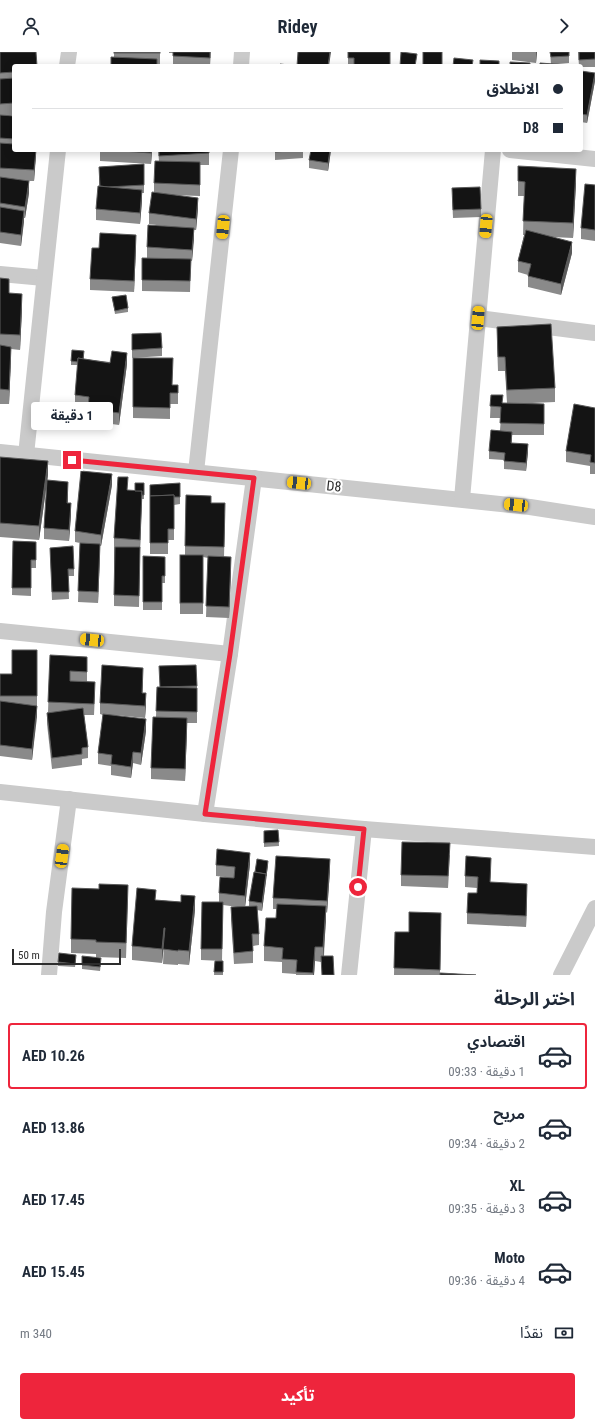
<!DOCTYPE html>
<html lang="ar">
<meta charset="utf-8">
<style>
body{margin:0;font-family:"Roboto Condensed","Noto Sans Arabic",sans-serif;background:#f2f2f3;color:#1f2937;direction:rtl;height:100vh;display:flex;flex-direction:column;font-size:15px;white-space:nowrap}
*{box-sizing:border-box;margin:0}
p{font-size:13px;color:#747a83}
.icon{flex:none;width:22px;height:22px;fill:none;stroke:currentColor;stroke-width:2;stroke-linecap:round;stroke-linejoin:round}
.map{position:relative;height:923px;overflow:hidden;direction:ltr}
.drawer{display:flex;flex-direction:column;background:#fff;flex:1}
.drawer>*{flex:none}
.guide{position:absolute;left:12px;top:12px;width:571px;height:88px;border-radius:4px;box-shadow:0 2px 10px #0003;direction:rtl;display:grid;align-content:center;height:88px;padding:0 20px;background:#fff}
.scale{position:absolute;left:12px;bottom:10px;width:109px;box-sizing:border-box;padding-left:4px;border:2px solid #2d2d2d;border-top:0;font-size:11px;line-height:14px;white-space:nowrap;color:#2d2d2d;-webkit-text-stroke:3px #fff;paint-order:stroke}
.end{position:absolute;width:18px;height:18px;margin:-9px;border:5px solid #ee253c;background:#fff;box-shadow:0 0 0 2px #fff}
.from{border-radius:50%}
.bubble{position:absolute;height:28px;border-radius:4px;background:#fff;box-shadow:0 2px 10px #0003;font-size:13px;font-weight:700;line-height:28px;text-align:center;direction:rtl}
.car{position:absolute;width:12px;height:24px;margin:-12px -6px;border-radius:5px;box-shadow:0 0 3px 1px #0007;background:linear-gradient(#f5c518 24%,#345 0 40%,#f5c518 0 76%,#345 0 86%,#f5c518 0)}
.guide b{display:flex;align-items:center;gap:14px;height:38px;font-size:15px}
.guide b+b{border-top:1px solid #e0e1e3}
.guide i{width:10px;height:10px;background:#1f2937}
ul{padding:0;list-style:none}
li{display:flex;align-items:center;gap:12px;height:66px;margin:0 8px 6px;padding:0 12px;border:2px solid transparent;border-radius:4px}
li div{flex:1}
li b{display:block;font-size:15px}
li em{font-style:normal;font-weight:700}
li.current{border-color:#ee253c}
li>.icon{width:36px;height:36px;stroke-width:1.5}
h2{padding:0 20px;font-size:18px;line-height:48px}
.pay{display:flex;align-items:center;gap:10px;height:44px;padding:0 20px;font-size:15px}
.pay p{margin-inline-start:auto}
.button{display:flex;gap:8px;margin-top:auto;padding:8px 20px}
.button a{flex:1;height:46px;border-radius:4px;background:#ee253c;color:#fff;font-size:16px;font-weight:700;line-height:46px;text-align:center}
header{display:flex;justify-content:space-between;align-items:center;height:52px;padding:0 20px;background:#fff;font-size:18px;font-weight:700}
.map>svg:first-child{display:block}
.lines{fill:none;stroke-linecap:round;stroke-linejoin:round}
.minor{stroke:#cacaca;stroke-width:16}
.wall{fill:#8a8a8a}
.shaded-wall{fill:#5a5a5a}
.building{fill:#141414;stroke:#5a5a5a}
.route{stroke:#ee253c;stroke-width:5}
.labels{text-anchor:middle;stroke-width:4;stroke-linejoin:round;paint-order:stroke}
.street-label{font-size:14px;fill:#2d2d2d;stroke:#fff}
</style>
<header><svg class="icon" aria-label="forward" viewBox="0 0 24 24"><path d="M9 5l7 7-7 7"/></svg>Ridey<svg class="icon" aria-label="person" viewBox="0 0 24 24"><circle cx="12" cy="8" r="4"/><path d="M4 21q1-7 8-7t8 7"/></svg></header>
<div class="map">
<svg width="595" height="923" viewBox="0 0 595 923">
<rect width="100%" height="100%" fill="#fff"/>
<g class="lines">
<g class="minor">
<path d="M67,14L69,0"/>
<path d="M241,14L242,0"/>
<path d="M510,98L595,107"/>
<path d="M0,222L44,226"/>
<path d="M478,266L595,281"/>
<path d="M0,400L530,455L595,465"/>
<path d="M26,403L58,98"/>
<path d="M196,420L231,98"/>
<path d="M462,447L493,98"/>
<path d="M0,579L230,602L205,762"/>
<path d="M230,602L254,426"/>
<path d="M0,740L205,762L364,777L595,795"/>
<path d="M49,923L54,860L69,747"/>
<path d="M349,923L364,777"/>
<path d="M561,923L595,856"/>
</g>
</g>
<g class="wall">
<path d="M0,0L14,14V63H4L14,64V98H37V100H36L34,129H24L29,141L25,166H24L21,194L0,191Z"/>
<path d="M114,0H160V12H157V14L114,5Z"/>
<path d="M169,0H211L210,14H173V1H169Z"/>
<path d="M348,0L390,14H348Z"/>
<path d="M512,0H537L536,11L512,8Z"/>
<path d="M550,0H569V11L558,12H551Z"/>
<path d="M578,0H595V15H581V14H579Z"/>
<path d="M581,19L595,29L587,71L581,70Z"/>
<path d="M100,98H152L151,112L100,109Z"/>
<path d="M158,98H209V113H200V144L170,143L198,157L196,178H194L192,209H191L190,240L142,239V206H147V195L164,174L149,172V161L154,141V131L159,109Z"/>
<path d="M275,98H305H303V106L275,108Z"/>
<path d="M331,98L328,119L309,116V108Z"/>
<path d="M144,112V141H142V149L140,172L96,168V157L99,134V115Z"/>
<path d="M518,129L576,131L573,186L552,185L572,201L561,243L528,235V223L518,220V209L524,183H523L524,144H518Z"/>
<path d="M595,133V189L581,187V176Z"/>
<path d="M452,144L481,157V165L453,166Z"/>
<path d="M136,194L134,240L90,238V227L99,196Z"/>
<path d="M0,226L9,241L22,257L20,298L11,297L9,352H0Z"/>
<path d="M112,245L128,256V260L115,262Z"/>
<path d="M497,275L555,336V350L532,351L544,352V383H512V391L528,400L526,419L504,417V408L489,407V399L500,378L501,366H490L491,343L503,351H507L505,319H498L497,290Z"/>
<path d="M132,282L162,296V304L132,306Z"/>
<path d="M84,303V307L127,312L119,373L97,370V367L88,366V356L75,354V343L78,313H71V309Z"/>
<path d="M133,306L172,333H178V352H170V367L133,366Z"/>
<path d="M595,356V422H590V414L566,410V399Z"/>
<path d="M0,405L48,423L39,488L0,485Z"/>
<path d="M144,431V447H142L140,498L139,555L114,554V486L128,439H135Z"/>
<path d="M112,433L101,494H100L98,551L78,550L80,491L75,490V479Z"/>
<path d="M150,433L180,445V452L174,453V488H168V502H150Z"/>
<path d="M68,441V451L71,463L69,489L44,487V476Z"/>
<path d="M211,451L225,463L224,505L231,517L229,566L206,565L208,506L203,505V562H180V503H185V494Z"/>
<path d="M13,489L36,490V516H31V544L12,543Z"/>
<path d="M50,496L74,517V524H68L69,547L52,548Z"/>
<path d="M143,504L165,505V531H162V558H143Z"/>
<path d="M37,598V655L32,708L0,704V622H12Z"/>
<path d="M50,603L87,616V630L95,641L94,663H84L88,695V706L82,707V713L52,717L47,672V661L48,660Z"/>
<path d="M143,627L142,641L146,652L145,666L115,663L146,679L141,713L133,711L131,726L111,723V714L98,712V701L103,663L100,662V651Z"/>
<path d="M197,634V671H187L185,729L151,727V716L156,665L157,635Z"/>
<path d="M278,778L279,794L264,795V779Z"/>
<path d="M450,803L448,836L401,834V823Z"/>
<path d="M250,812L245,854H249V849L255,820L268,813L262,859L257,858L259,882V893L253,894V911L234,912L231,867V855H238L223,853L222,909L201,908V897L219,850V841L234,826L216,824V813Z"/>
<path d="M491,817L490,830L527,843L526,875L467,872V861L477,841V836L465,835V824Z"/>
<path d="M330,818L327,861L326,860L324,904L321,910L315,909L314,923H296V922L282,921V910L264,909V894L276,866L277,857H273V846Z"/>
<path d="M128,847L126,906L96,905V902L71,901V887Z"/>
<path d="M156,848L181,850L195,858L189,913L178,912V913L163,912L164,891L162,911L132,908V894Z"/>
<path d="M441,872L440,921L476,923H394L395,880H409Z"/>
<path d="M76,907L75,915L58,914V910Z"/>
<path d="M215,909H223V923H214Z"/>
<path d="M101,910L100,919L82,917V913Z"/>
</g>
<g class="shaded-wall">
<path d="M330,0H331L329,14H328Z"/>
<path d="M536,0H537L536,11Z"/>
<path d="M595,21V29L587,71V63Z"/>
<path d="M36,98V104L34,129V118Z"/>
<path d="M151,98H152L151,112Z"/>
<path d="M330,98H331L328,119V111Z"/>
<path d="M576,117V131L573,186V171Z"/>
<path d="M29,129V141L25,166V155Z"/>
<path d="M142,138V149L140,172V161Z"/>
<path d="M198,146V157L196,178V167Z"/>
<path d="M24,159V170L21,194V183Z"/>
<path d="M194,176V188L192,209V198Z"/>
<path d="M136,183V194L134,240V229Z"/>
<path d="M572,190V201L561,243V232Z"/>
<path d="M22,242V257L20,298V283Z"/>
<path d="M11,295V309L9,352V338Z"/>
<path d="M127,301V312L119,373V361Z"/>
<path d="M528,392V400L526,419V411Z"/>
<path d="M48,409V423L39,488V474Z"/>
<path d="M112,422V433L101,494V483Z"/>
<path d="M68,430V441L67,462V451Z"/>
<path d="M142,439L140,498L139,555L140,488Z"/>
<path d="M71,451V463L69,489V478Z"/>
<path d="M100,492V503L98,551V540Z"/>
<path d="M231,505V517L229,566V555Z"/>
<path d="M143,616V627L142,652V641Z"/>
<path d="M146,641V652L145,666V654Z"/>
<path d="M37,654V665L32,708V697Z"/>
<path d="M187,666V678L185,729V717Z"/>
<path d="M146,667V679L141,713V701Z"/>
<path d="M133,700V711L131,726V715Z"/>
<path d="M250,801V812L245,856V844Z"/>
<path d="M330,807V818L327,861V849Z"/>
<path d="M268,809L266,829L262,859V851Z"/>
<path d="M527,832V843L526,875V864Z"/>
<path d="M195,844V858L189,913V899Z"/>
<path d="M326,854V869L323,910V895Z"/>
<path d="M164,876V891L162,911V897Z"/>
<path d="M315,895V909L314,923H313Z"/>
</g>
<g class="building">
<path d="M0,0H36L37,14H14V20L0,21Z"/>
<rect x="114" y="0" width="46" height="1"/>
<path d="M173,0H210V6L173,4Z"/>
<path d="M298,0H330L328,14H280V12L297,14Z"/>
<path d="M348,0H390V14H354V6H348Z"/>
<path d="M401,0L417,2L415,14H400Z"/>
<rect x="423" y="0" width="19" height="14"/>
<path d="M550,0H569V4L551,5Z"/>
<path d="M579,0H595V7L579,8Z"/>
<path d="M111,5L157,7V14H111Z"/>
<path d="M454,6L473,8L472,14H453Z"/>
<path d="M480,8L499,9V14H480Z"/>
<path d="M510,10L530,11V14H510Z"/>
<path d="M540,11L567,13V14H540Z"/>
<path d="M581,19L595,21L587,63L581,62Z"/>
<path d="M14,26V51L0,52V27Z"/>
<path d="M0,63L14,64V87L0,86Z"/>
<path d="M0,91L14,92V98H36L34,118L0,116Z"/>
<path d="M107,98H151V101Z"/>
<path d="M159,98H209V101L159,104Z"/>
<path d="M275,98H303L275,100Z"/>
<path d="M311,98H330L328,111L309,108Z"/>
<path d="M155,109L200,110V133L154,131Z"/>
<path d="M144,112V133L108,135L100,134L99,115Z"/>
<path d="M518,114L576,117L573,171L523,169L525,130L518,129Z"/>
<path d="M0,125L29,129L25,155L0,151Z"/>
<path d="M585,132L595,133V178L581,176Z"/>
<path d="M98,134L142,138L140,161L96,157Z"/>
<path d="M480,135L481,157L453,158L452,136Z"/>
<path d="M152,140L198,146L196,167L149,161Z"/>
<path d="M0,155L24,159L21,183L0,180Z"/>
<path d="M148,173L194,176L192,198L147,195Z"/>
<path d="M526,178L572,190L561,232L528,224L531,212L518,209Z"/>
<path d="M100,181L136,183L134,229L90,227L92,196H99Z"/>
<path d="M142,206L191,207L190,229L142,228Z"/>
<path d="M0,226L9,227V241L22,242L20,283L0,282Z"/>
<path d="M126,243L128,256L115,259L112,245Z"/>
<path d="M551,272L555,336L507,338L505,305H498L497,275Z"/>
<path d="M161,281L162,296L132,298V282Z"/>
<path d="M0,293L11,295L9,338L0,337Z"/>
<path d="M72,298L84,299L83,307L78,306V310L71,309Z"/>
<path d="M112,299L127,301L119,361L97,358L98,356L88,355L89,345L75,343L78,306L110,311Z"/>
<path d="M133,306H173L172,333H178V341H170V356L133,355Z"/>
<path d="M491,343H503L502,351L544,352V372L500,371L501,355L490,354Z"/>
<path d="M574,352L595,356V411L590,410L591,403L566,399Z"/>
<path d="M491,378L512,380L511,391L528,392L526,411L504,409L505,401L489,399Z"/>
<path d="M0,405L48,409L39,474L0,471Z"/>
<path d="M81,419L112,422L101,483L75,479Z"/>
<path d="M118,425H128L127,438L142,439L140,488L114,486Z"/>
<path d="M47,428L68,430L67,451H71L69,478L44,476Z"/>
<path d="M135,431H144V443H142V439H135Z"/>
<path d="M180,431V445H174V443L150,444V433Z"/>
<path d="M174,443V477H168V491H150V444Z"/>
<path d="M186,443L211,444V451H225L224,495L185,494Z"/>
<path d="M13,489L36,490V508H31V536H12Z"/>
<path d="M80,491L100,492L98,540L78,539Z"/>
<path d="M73,494L74,517H68L69,540H52L50,496Z"/>
<path d="M115,495H140L139,544L114,543Z"/>
<rect x="180" y="503" width="23" height="48"/>
<path d="M143,504L165,505V524H162V550H143Z"/>
<path d="M208,504L231,505L229,555L206,554Z"/>
<path d="M12,598H37V644H0V622H12Z"/>
<path d="M50,603L87,605V620L70,619V629L95,630L94,652L48,650Z"/>
<path d="M102,613L143,616L142,641H146L145,654L100,651Z"/>
<path d="M196,613L197,634L160,635L159,614Z"/>
<path d="M157,635L197,636V660L156,659Z"/>
<path d="M0,649L37,654L32,697L0,693Z"/>
<path d="M83,656L88,695L82,696V702L52,706L47,661Z"/>
<path d="M103,662L146,667L141,701L133,700L131,715L111,712L112,703L98,701Z"/>
<path d="M153,665L187,666L185,717L151,716Z"/>
<path d="M278,778L279,790L264,791V779Z"/>
<path d="M402,790L450,791L448,824L401,823Z"/>
<path d="M217,797L250,801L245,844L219,841L220,825L234,826L235,815L216,813Z"/>
<path d="M276,804L330,807L327,849L273,846Z"/>
<path d="M466,804L491,806L490,830L527,832L526,864L467,861L468,841H477L478,825L465,824Z"/>
<path d="M257,807L268,809L266,824V822L255,820Z"/>
<path d="M254,820L266,822L262,851L249,849Z"/>
<path d="M99,832L128,833L126,891L96,890V888L71,887L72,836L99,837Z"/>
<path d="M137,836L156,838L155,848L181,850V843L195,844L189,899L178,898V899L163,897L165,876H164L162,897L132,894Z"/>
<path d="M202,850H223L222,897H201Z"/>
<path d="M277,852L326,854L323,895H315L313,921L296,920L297,908L282,907L283,896L264,894L266,866H276Z"/>
<path d="M257,854L259,882H252L253,899L234,901L231,855Z"/>
<path d="M409,860L441,861L440,918L394,916L395,880H409Z"/>
<path d="M59,901L76,903L75,912L58,910Z"/>
<path d="M82,904L101,906L100,915L82,913Z"/>
<path d="M321,904H333L334,923H322Z"/>
<path d="M215,909H223V920H214Z"/>
<path d="M440,921L476,923H440Z"/>
</g>
<g class="lines">
<path class="route" d="M72,408L254,426L230,602L205,762L364,777L358,835"/>
</g>
<g class="labels">
<g class="street-label">
<text transform="translate(334 434) rotate(6)" y="5">D8</text>
</g>
</g>
</svg>
<div class="scale">50 m</div>
<i class="end from" style="left:358px;top:835px"></i>
<i class="end" style="left:72px;top:408px"></i>
<div class="bubble" style="left:31px;top:350px;width:82px">1 دقيقة</div>
<i class="car" style="left:486px;top:174px;rotate:185deg"></i>
<i class="car" style="left:223px;top:175px;rotate:186deg"></i>
<i class="car" style="left:478px;top:266px;rotate:5deg"></i>
<i class="car" style="left:299px;top:431px;rotate:276deg"></i>
<i class="car" style="left:516px;top:453px;rotate:276deg"></i>
<i class="car" style="left:92px;top:588px;rotate:276deg"></i>
<i class="car" style="left:62px;top:804px;rotate:8deg"></i>
<div class="guide">
<b><i class="from"></i>الانطلاق</b>
<b><i></i>D8</b>
</div>
</div>
<section class="drawer">
<h2>اختر الرحلة</h2>
<ul>
<li class="current"><svg class="icon" aria-label="car" viewBox="0 0 24 24"><path d="M5 17H2v-5l4-1 3-4h7l3 4 3 1v5h-3M9 17h6M6 11h13"/><circle cx="7" cy="17" r="2"/><circle cx="17" cy="17" r="2"/></svg><div><b>اقتصادي</b><p>1 دقيقة · 09:33</p></div><em>AED 10.26</em></li>
<li><svg class="icon" aria-label="car" viewBox="0 0 24 24"><path d="M5 17H2v-5l4-1 3-4h7l3 4 3 1v5h-3M9 17h6M6 11h13"/><circle cx="7" cy="17" r="2"/><circle cx="17" cy="17" r="2"/></svg><div><b>مريح</b><p>2 دقيقة · 09:34</p></div><em>AED 13.86</em></li>
<li><svg class="icon" aria-label="car" viewBox="0 0 24 24"><path d="M5 17H2v-5l4-1 3-4h7l3 4 3 1v5h-3M9 17h6M6 11h13"/><circle cx="7" cy="17" r="2"/><circle cx="17" cy="17" r="2"/></svg><div><b>XL</b><p>3 دقيقة · 09:35</p></div><em>AED 17.45</em></li>
<li><svg class="icon" aria-label="car" viewBox="0 0 24 24"><path d="M5 17H2v-5l4-1 3-4h7l3 4 3 1v5h-3M9 17h6M6 11h13"/><circle cx="7" cy="17" r="2"/><circle cx="17" cy="17" r="2"/></svg><div><b>Moto</b><p>4 دقيقة · 09:36</p></div><em>AED 15.45</em></li>
</ul>
<div class="pay"><svg class="icon" aria-label="cash" viewBox="0 0 24 24"><path d="M3 7h18v10H3z"/><circle cx="12" cy="12" r="2"/></svg>نقدًا<p>340 m</p></div>
<div class="button"><a>تأكيد</a></div>
</section>
